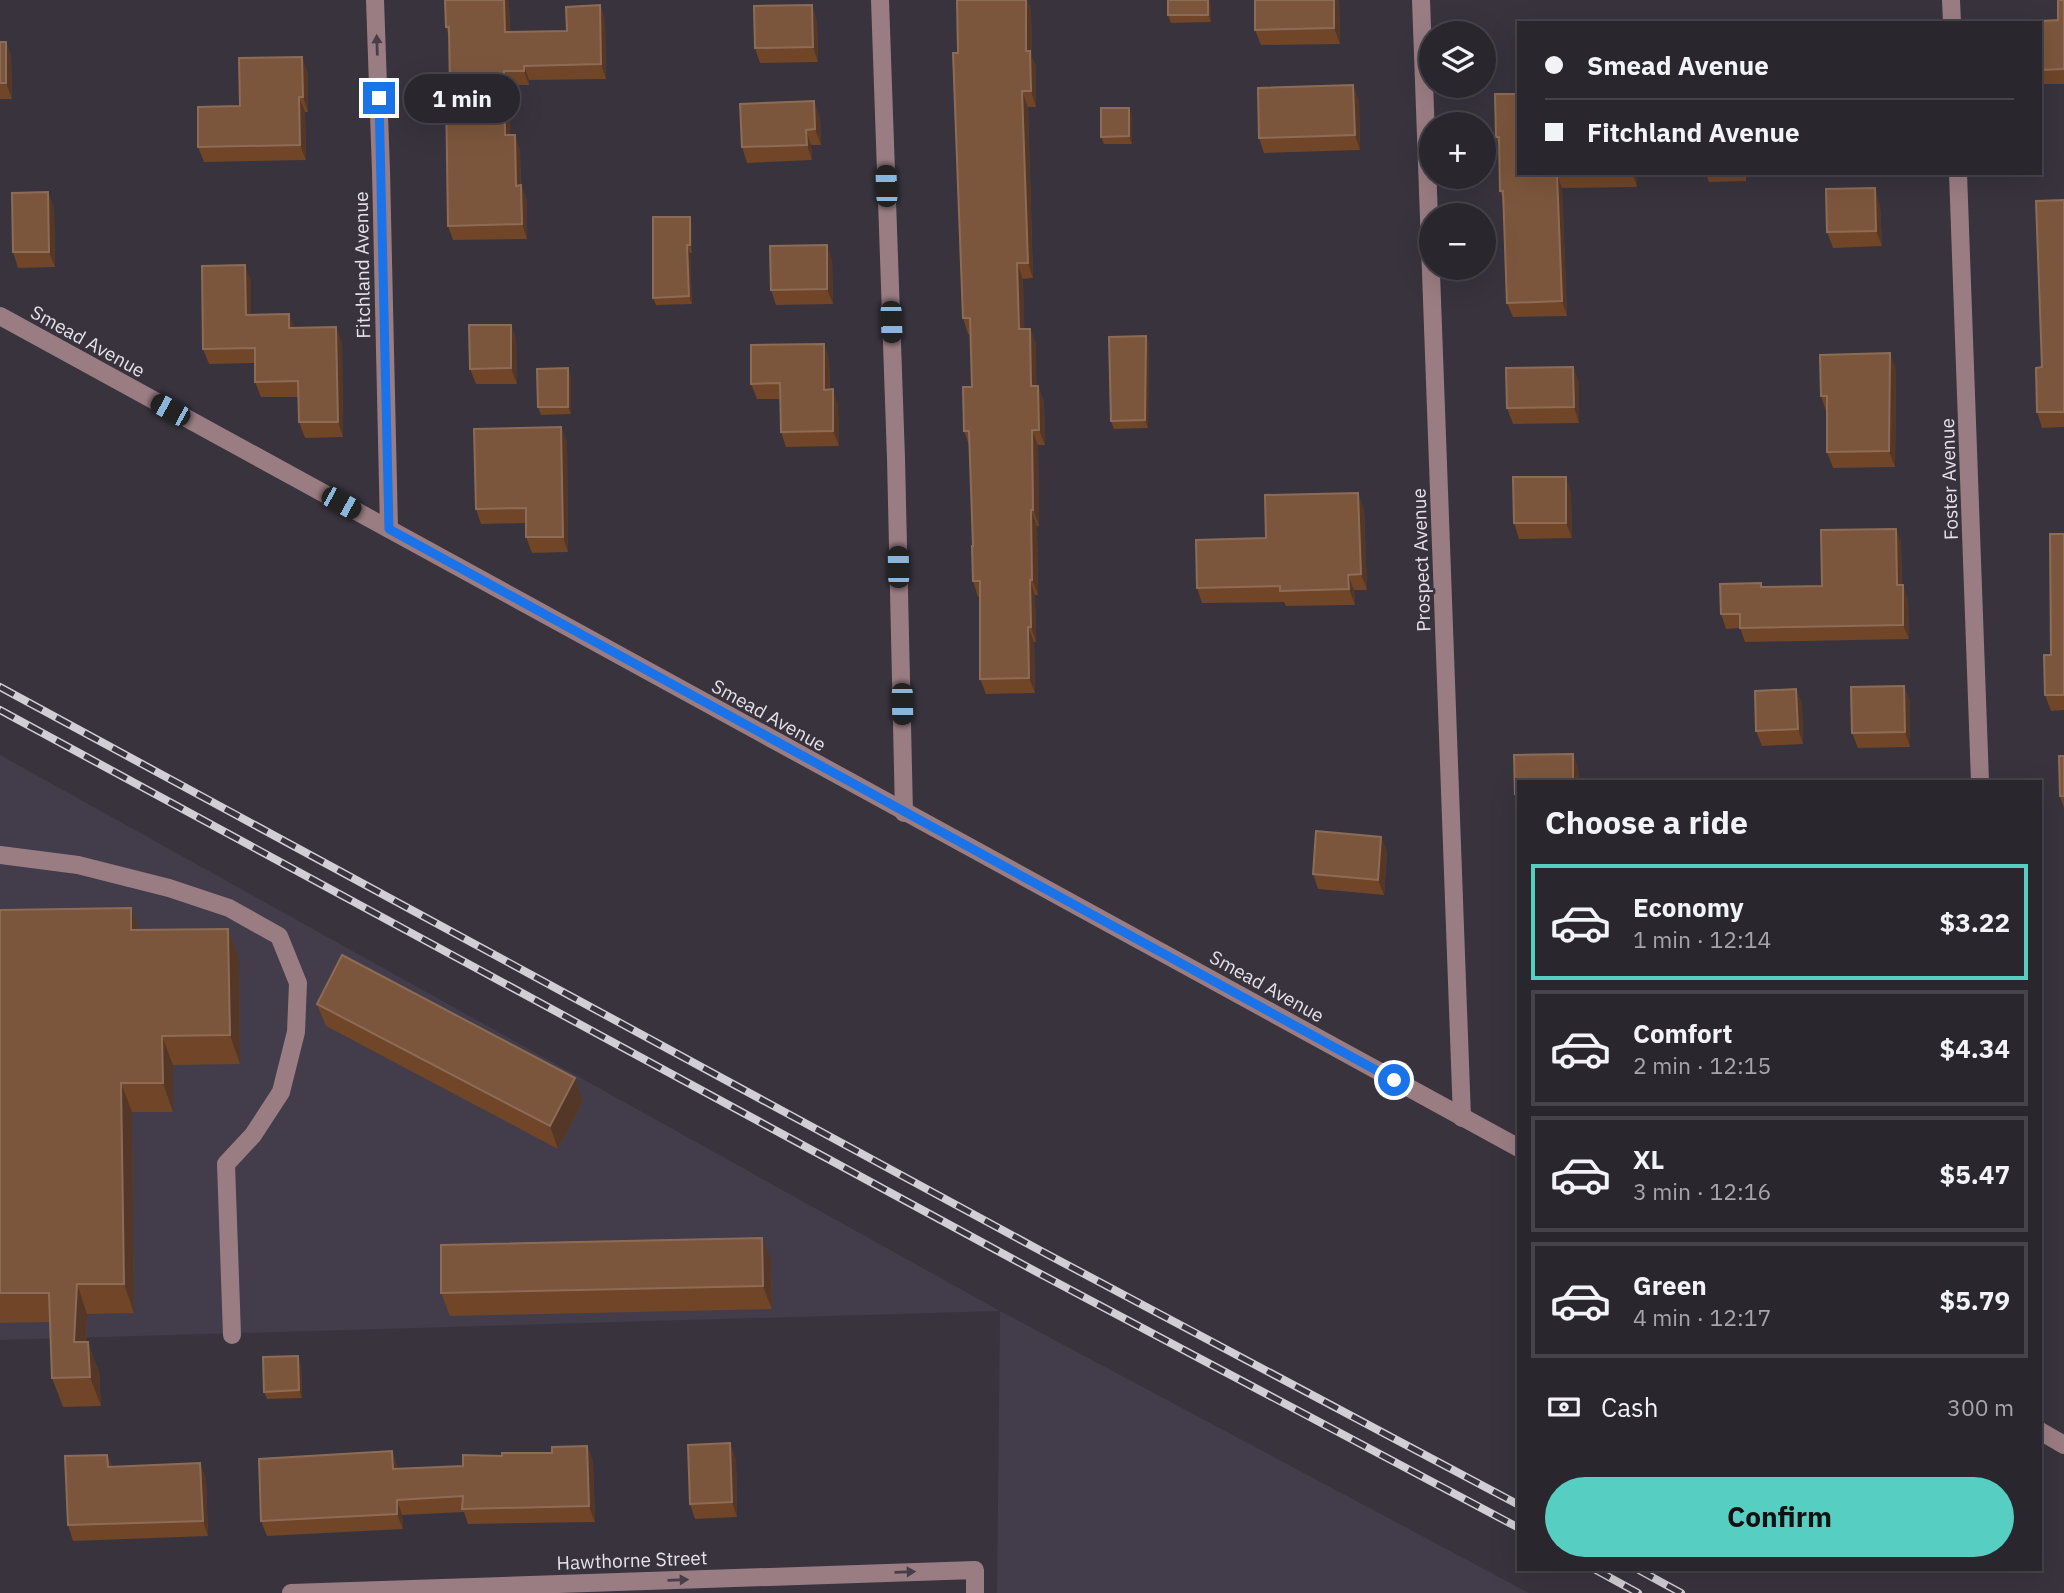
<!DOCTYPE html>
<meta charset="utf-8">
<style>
body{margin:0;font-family:"IBM Plex Sans",sans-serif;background:#322e36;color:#f1f3f6;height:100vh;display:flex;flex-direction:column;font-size:26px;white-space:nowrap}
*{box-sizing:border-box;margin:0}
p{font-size:23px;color:#a5a5aa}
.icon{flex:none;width:38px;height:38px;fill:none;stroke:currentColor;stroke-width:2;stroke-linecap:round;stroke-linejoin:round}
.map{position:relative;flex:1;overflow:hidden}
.sheet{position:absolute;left:1517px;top:780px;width:525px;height:791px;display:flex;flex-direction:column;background:#2a262e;border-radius:0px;box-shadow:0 7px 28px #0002,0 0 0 2px #46434a}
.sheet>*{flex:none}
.hud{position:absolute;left:1517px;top:21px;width:525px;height:154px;border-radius:0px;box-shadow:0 7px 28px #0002,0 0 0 2px #46434a;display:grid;align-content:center;height:154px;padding:0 28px;background:#2a262e}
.fabs{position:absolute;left:1419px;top:21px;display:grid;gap:14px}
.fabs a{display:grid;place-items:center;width:77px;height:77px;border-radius:50%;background:#2a262e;box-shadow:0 7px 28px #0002,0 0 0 2px #46434a;font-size:35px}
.end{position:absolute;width:32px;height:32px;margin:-16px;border:9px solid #1a73e8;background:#fff;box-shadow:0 0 0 4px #fff}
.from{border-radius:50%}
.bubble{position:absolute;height:49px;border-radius:24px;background:#2a262e;box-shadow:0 7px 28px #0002,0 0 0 2px #46434a;font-size:23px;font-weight:700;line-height:49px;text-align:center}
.car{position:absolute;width:21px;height:42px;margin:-21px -10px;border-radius:9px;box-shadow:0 0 5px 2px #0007;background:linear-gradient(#222 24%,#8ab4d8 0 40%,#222 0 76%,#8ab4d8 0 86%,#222 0)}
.hud b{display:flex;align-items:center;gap:24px;height:66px;font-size:26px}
.hud b+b{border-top:2px solid #46434a}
.hud i{width:18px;height:18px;background:#f1f3f6}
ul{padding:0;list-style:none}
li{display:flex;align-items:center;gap:21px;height:116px;margin:0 14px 10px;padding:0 14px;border:4px solid #46434a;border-radius:0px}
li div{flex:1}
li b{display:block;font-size:26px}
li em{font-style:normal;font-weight:700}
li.current{border-color:#57cec2}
li>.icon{width:63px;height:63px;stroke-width:1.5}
h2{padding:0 28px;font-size:32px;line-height:84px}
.pay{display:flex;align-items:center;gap:18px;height:77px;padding:0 28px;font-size:26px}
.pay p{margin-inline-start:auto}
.action{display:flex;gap:14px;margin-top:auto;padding:14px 28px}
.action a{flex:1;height:80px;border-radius:42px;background:#57cec2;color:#111;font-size:28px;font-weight:700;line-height:80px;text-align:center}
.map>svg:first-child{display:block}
.built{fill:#433c4b}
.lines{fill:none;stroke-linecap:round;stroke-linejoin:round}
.minor{stroke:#9a7d83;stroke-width:18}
.rail-casing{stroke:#d1ced5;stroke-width:8}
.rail{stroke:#38333d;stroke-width:5;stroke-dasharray:16;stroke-linecap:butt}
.wall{fill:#704528}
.shaded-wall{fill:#543727}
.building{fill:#7c563c;stroke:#8d6c57;stroke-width:2}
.oneway{fill:#473e48}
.route{stroke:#1a73e8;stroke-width:9}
.labels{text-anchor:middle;stroke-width:5;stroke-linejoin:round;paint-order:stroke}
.street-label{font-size:19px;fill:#e5e2e9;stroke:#38333d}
</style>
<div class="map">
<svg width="2064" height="1593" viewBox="0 0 2064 1593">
<rect width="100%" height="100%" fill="#38333d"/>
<path class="built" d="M0,755L1000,1311L1529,1593H997L1000,1311L0,1340Z"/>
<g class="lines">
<g class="minor">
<path d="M375,0L381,171L389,529"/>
<path d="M880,0L896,458L904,813"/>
<path d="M1421,0L1462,1118"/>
<path d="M1951,0L1952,23"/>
<path d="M1958,173L1980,782"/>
<path d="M0,316L1519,1148"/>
<path d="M0,855L78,865L169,888L229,908L279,936L298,983L296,1032L281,1092L253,1135L226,1164L232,1335"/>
<path d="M2040,1431L2064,1445"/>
<path d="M291,1593L975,1570V1593"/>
</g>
<g class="rail-casing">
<g id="rail">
<path d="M0,687L1043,1252L1519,1505"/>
<path d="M0,710L1033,1270L1519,1528"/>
<path d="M1596,1570L1638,1593"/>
<path d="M1639,1570L1681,1593"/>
</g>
</g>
<use href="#rail" class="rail"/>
</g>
<g class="wall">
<path d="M445,0H508L509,4L510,32L567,31L600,5L605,20L606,79L529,80V85H509L510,135L520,150L521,185L527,200V239L453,240L448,226L450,90L449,37L446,27Z"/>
<path d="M1026,0H1027L1031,10L1032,57L1036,67V107H1028L1033,278L1023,279L1024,329H1030L1036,344V386H1038L1044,401L1045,445H1038L1039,526H1037L1038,595H1035L1036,642H1034L1035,693L986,694L980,679V596L978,597L973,581V546L969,445L964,431L972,387L971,334H968L963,318L958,53Z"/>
<path d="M1210,0L1211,22L1171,23L1168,15Z"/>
<path d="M1339,0L1340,44L1261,45L1255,30Z"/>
<path d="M2064,0V84H2040V23L2058,20Z"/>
<path d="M817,20L818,62L760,63L755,48Z"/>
<path d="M0,42H6L11,57L12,99H0Z"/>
<path d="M308,72V112H305L306,160L204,162L198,147L240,106Z"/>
<path d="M1353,85L1359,101L1360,150L1264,153L1259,138Z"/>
<path d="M1495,94L1519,173H1637V187L1562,188L1567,316L1513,317L1507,303L1503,199L1500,191L1499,147L1496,137Z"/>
<path d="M1132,115V144H1104L1101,137Z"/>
<path d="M820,117L821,145H811L812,160L747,163L742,147Z"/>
<path d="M1706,173H1746V181L1709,182Z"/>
<path d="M2064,200V427L2042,428L2037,412Z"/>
<path d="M1880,204L1882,246L1833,248L1827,232Z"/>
<path d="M54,207L55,267L18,268L13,252Z"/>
<path d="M692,225V253H690L692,304L656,305L653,298Z"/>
<path d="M832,260L833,304L776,305L771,290Z"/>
<path d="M251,280V315L342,342L343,437L305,438L299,422V397H261L255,382V363L209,364L203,349Z"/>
<path d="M511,325L516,340L517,384H476L470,369Z"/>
<path d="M1146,336L1149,344L1148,428L1114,429L1111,421Z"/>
<path d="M824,344L829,359L830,389L838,405L839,446L786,447L781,432L780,399H757L751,384Z"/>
<path d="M1573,367L1579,383V423L1513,424L1507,408Z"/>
<path d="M1896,369L1895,467L1833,468L1827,452L1826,411L1821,396Z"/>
<path d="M571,376V414L541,415L538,407Z"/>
<path d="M561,427L567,442L568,552L532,553L526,537V523L481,524L476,509Z"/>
<path d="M1571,492L1572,538L1519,539L1514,523Z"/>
<path d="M1364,509L1367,590H1354L1355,605L1286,606L1284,602L1202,603L1197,588L1266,538Z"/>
<path d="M1896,529L1901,543L1902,585L1908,599L1909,639L1745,642L1740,628L1726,629L1721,614L1762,587L1822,586Z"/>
<path d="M2064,534V710L2051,711L2045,695L2051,655Z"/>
<path d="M1904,686L1910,701V747L1858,748L1852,733Z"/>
<path d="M1796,689L1802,704L1803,744L1762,746L1756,731Z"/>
<path d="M1573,754L1578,769L1579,782H1519V805L1515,794L1514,755Z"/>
<path d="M2064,756V808L2060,796Z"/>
<path d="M1381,837L1387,852L1384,895L1318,889L1313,874Z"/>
<path d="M131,908L139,930L228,929L239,958L240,1064L173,1065V1112H132L134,1313L87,1314L86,1342L99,1371L101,1406L63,1407L52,1378L50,1322L0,1323V910Z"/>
<path d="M317,1004L583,1101L558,1149L326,1026Z"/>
<path d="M771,1260L772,1309L450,1316L441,1293Z"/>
<path d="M301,1364L302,1398L267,1399L264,1392Z"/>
<path d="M587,1446L593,1462L595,1522L468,1524L464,1512L402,1515L403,1529L267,1536L261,1521L392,1451L398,1469L463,1466L502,1456L552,1453Z"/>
<path d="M107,1455L112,1466L206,1478L208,1536L73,1541L68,1525Z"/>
<path d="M736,1459L737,1517L695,1519L690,1504Z"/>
</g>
<g class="shaded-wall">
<path d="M504,0H508L509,4L510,46L505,32Z"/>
<path d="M1026,0H1027L1031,10L1032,57L1036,67V107L1031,91L1026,51Z"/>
<path d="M1208,0H1210L1211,22L1208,15Z"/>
<path d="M1334,0H1339L1340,44L1334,28Z"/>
<path d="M600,5L605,20L606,79L601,64Z"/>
<path d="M812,5L817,20L818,62L813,47Z"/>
<path d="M6,42L11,57L12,99L6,83Z"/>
<path d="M302,57L308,72V112L303,97Z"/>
<path d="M524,66L529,80V85L524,71Z"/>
<path d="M504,71L509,85L511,150L505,135Z"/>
<path d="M1353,85L1359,101L1360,150L1355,135Z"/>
<path d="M1022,91L1028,107L1033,278L1028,263Z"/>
<path d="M299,97L305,112L306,160L300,145Z"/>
<path d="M814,101L820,117L821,145L815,129Z"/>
<path d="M1129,108L1132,115V144L1129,136Z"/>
<path d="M806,130L811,145L812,160L807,145Z"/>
<path d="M515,135L520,150L521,200L516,186Z"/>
<path d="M1632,173H1637V187Z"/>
<path d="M1557,174L1562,188L1567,316L1562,301Z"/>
<path d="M521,185L527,200V239L522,224Z"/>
<path d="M1875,188L1880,204L1882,246L1876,231Z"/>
<path d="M48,192L54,207L55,267L49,252Z"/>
<path d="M690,217L692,225V253L690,245Z"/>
<path d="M687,245L690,253L692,304L689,296Z"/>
<path d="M827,245L832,260L833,304L827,289Z"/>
<path d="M1017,263L1023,279L1025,344L1019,329Z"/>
<path d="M245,265L251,280V330L246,315Z"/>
<path d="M289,314L295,329L289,328Z"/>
<path d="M511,325L516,340L517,384L511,368Z"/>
<path d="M336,327L342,342L343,437L338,422Z"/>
<path d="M1030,329L1036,344L1037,401L1031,386Z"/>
<path d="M1146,336L1149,344L1148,428L1145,420Z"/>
<path d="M824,344L829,359L830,405L824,390Z"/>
<path d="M1890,353L1896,369L1895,467L1889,451Z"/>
<path d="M1573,367L1579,383V423L1574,407Z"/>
<path d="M568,368L571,376V414L568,407Z"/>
<path d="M1038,386L1044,401L1045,445L1039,430Z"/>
<path d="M833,389L838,405L839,446L833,431Z"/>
<path d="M561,427L567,442L568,552L563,537Z"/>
<path d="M1032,430L1038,445L1039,526L1033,510Z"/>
<path d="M1566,477L1571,492L1572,538L1566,523Z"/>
<path d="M1358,493L1364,509L1367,590L1361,574Z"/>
<path d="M1031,510L1037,526L1038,595L1032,580Z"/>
<path d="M1896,529L1901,543L1902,599L1897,585Z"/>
<path d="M1348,575L1354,590L1355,605L1349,589Z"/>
<path d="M1030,580L1035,595L1036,642L1031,627Z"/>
<path d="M1903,585L1908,599L1909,639L1903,625Z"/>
<path d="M1028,627L1034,642L1035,693L1029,678Z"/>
<path d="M1904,686L1910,701V747L1905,732Z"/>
<path d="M1796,689L1802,704L1803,744L1798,729Z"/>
<path d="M1573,754L1578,769L1579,782H1573Z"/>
<path d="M1381,837L1387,852L1384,895L1378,880Z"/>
<path d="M131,908L142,938L131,930Z"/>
<path d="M228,929L239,958L240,1064L230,1035Z"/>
<path d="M162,1036L173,1065V1112L163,1083Z"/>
<path d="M575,1078L583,1101L558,1149L550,1126Z"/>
<path d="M121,1083L132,1112L134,1313L124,1284Z"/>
<path d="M762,1238L771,1260L772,1309L763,1286Z"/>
<path d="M77,1284L87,1314L84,1371L74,1342Z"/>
<path d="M88,1342L99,1371L101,1406L90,1377Z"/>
<path d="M298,1356L301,1364L302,1398L299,1390Z"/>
<path d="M730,1443L736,1459L737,1517L732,1502Z"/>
<path d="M587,1446L593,1462L595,1522L589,1506Z"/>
<path d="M392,1451L398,1467L399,1485L393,1469Z"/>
<path d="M107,1455L113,1470L108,1467Z"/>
<path d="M200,1463L206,1478L208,1536L203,1521Z"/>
<path d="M397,1500L402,1515L403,1529L397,1514Z"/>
</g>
<g class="building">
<path d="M445,0H504L505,32L567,31L566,7L600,5L601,64L524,66V71H504L505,135H515L516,186L521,185L522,224L448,226L446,90H450L449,27H446Z"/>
<path d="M957,0H1026V51H1030L1031,91H1022L1028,263H1017L1019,329H1030L1031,386H1038L1039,430H1032L1033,510H1031L1032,580H1030L1031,627H1028L1029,678L980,679V581H973L972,546H973L969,431H964L963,387H972L970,318H963L953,53H958Z"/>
<rect x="1168" y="0" width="40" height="15"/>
<path d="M1255,0H1334V28L1255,30Z"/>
<path d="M2058,0H2064V69L2040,70V23H2026V22L2058,20Z"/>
<path d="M812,5L813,47L755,48L754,6Z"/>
<rect x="0" y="42" width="6" height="41"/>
<path d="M302,57L303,97H299L300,145L198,147V107L240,106L239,58Z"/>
<path d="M1353,85L1355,135L1259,138L1258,88Z"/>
<path d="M1495,94H1519V173H1572L1557,174L1562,301L1507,303L1503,191H1500L1499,137H1496Z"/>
<path d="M814,101L815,129L806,130L807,145L742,147L740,104Z"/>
<path d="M1101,108H1129V136L1101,137Z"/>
<path d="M1875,188L1876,231L1827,232L1826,189Z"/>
<path d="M48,192L49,252H13L12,193Z"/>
<path d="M2064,200V412H2037L2036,368L2042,367L2036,201Z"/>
<path d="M653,217H690V245H687L689,296L653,298Z"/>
<path d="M827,245V289L771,290L770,246Z"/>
<path d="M245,265L246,315L289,314V328L336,327L338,422H299L298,381L255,382V348L203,349L202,266Z"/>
<path d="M469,325H511V368L470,369Z"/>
<path d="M1146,336L1145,420L1111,421L1109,337Z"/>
<path d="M824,344V390L833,389V431L781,432L780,383L751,384V345Z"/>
<path d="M1890,353L1889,451L1827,452V396H1821L1820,355Z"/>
<path d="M1573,367L1574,407L1507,408L1506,368Z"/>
<path d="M568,368V407H538L537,369Z"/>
<path d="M561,427L563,537H526V508L476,509L474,429Z"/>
<path d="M1513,477H1566V523H1514Z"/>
<path d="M1358,493L1361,574L1348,575L1349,589L1280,591V586L1197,588L1196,540L1266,538L1265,495Z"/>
<path d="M1896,529L1897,585H1903V625L1740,628V614H1721L1720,584L1761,583V587L1822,586L1821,530Z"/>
<path d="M2050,534H2064V695H2045L2044,655H2051Z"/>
<path d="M1904,686L1905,732L1852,733L1851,687Z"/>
<path d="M1796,689L1798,729L1756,731L1755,691Z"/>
<path d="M1573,754V782H1519V794H1515L1514,755Z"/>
<path d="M2059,756H2064V796H2060Z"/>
<path d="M1316,831L1381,837L1378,880L1313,874Z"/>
<path d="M131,908V930L228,929L230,1035L162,1036L163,1083H121L124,1284H77L74,1342H88L90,1377L52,1378L49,1293H0V910Z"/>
<path d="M342,955L575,1078L550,1126L317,1004Z"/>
<path d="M762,1238L763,1286L441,1293V1245Z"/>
<path d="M298,1356L299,1390L264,1392L263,1357Z"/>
<path d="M730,1443L732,1502L690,1504L688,1445Z"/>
<path d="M587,1446L589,1506L462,1509L463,1496L397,1500V1514L261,1521L259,1459L392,1451L393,1469L463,1466V1455L502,1456V1453H552V1447Z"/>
<path d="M107,1455L108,1467L200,1463L203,1521L68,1525L65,1456Z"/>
</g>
<defs><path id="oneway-solid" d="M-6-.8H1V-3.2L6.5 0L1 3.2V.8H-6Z" transform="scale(1.75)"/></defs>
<g class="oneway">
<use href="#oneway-solid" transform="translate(377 45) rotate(-92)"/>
<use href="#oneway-solid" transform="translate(905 1572) rotate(-2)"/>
<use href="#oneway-solid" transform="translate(678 1580) rotate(-2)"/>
</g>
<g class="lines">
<path class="route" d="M379,98L389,529L1394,1080"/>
</g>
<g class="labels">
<g class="street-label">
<text transform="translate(362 265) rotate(-91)" y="7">Fitchland Avenue</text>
<text transform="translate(88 341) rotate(29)" y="7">Smead Avenue</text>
<text transform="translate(1949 479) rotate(-92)" y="7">Foster Avenue</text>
<text transform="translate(1421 560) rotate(-92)" y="7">Prospect Avenue</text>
<text transform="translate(769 715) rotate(29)" y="7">Smead Avenue</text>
<text transform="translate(1267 986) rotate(29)" y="7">Smead Avenue</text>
<text transform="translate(632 1560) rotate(-2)" y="7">Hawthorne Street</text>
</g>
</g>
</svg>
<div class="fabs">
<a><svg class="icon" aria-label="layers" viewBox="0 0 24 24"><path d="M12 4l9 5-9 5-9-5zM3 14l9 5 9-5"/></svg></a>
<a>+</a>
<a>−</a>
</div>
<i class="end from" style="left:1394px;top:1080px"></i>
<i class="end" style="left:379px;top:98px"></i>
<div class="bubble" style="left:404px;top:74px;width:116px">1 min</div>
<i class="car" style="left:886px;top:186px;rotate:358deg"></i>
<i class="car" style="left:891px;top:322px;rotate:178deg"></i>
<i class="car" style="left:170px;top:410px;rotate:299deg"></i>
<i class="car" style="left:341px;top:503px;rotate:119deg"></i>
<i class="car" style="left:898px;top:567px;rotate:359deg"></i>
<i class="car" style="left:902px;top:704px;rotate:179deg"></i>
<div class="hud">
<b><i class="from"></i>Smead Avenue</b>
<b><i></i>Fitchland Avenue</b>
</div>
<section class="sheet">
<h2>Choose a ride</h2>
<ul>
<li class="current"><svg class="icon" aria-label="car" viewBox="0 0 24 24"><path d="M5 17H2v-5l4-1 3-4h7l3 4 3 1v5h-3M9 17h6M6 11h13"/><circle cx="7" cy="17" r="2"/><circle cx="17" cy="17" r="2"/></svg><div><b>Economy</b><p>1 min · 12:14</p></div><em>$3.22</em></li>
<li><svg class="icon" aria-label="car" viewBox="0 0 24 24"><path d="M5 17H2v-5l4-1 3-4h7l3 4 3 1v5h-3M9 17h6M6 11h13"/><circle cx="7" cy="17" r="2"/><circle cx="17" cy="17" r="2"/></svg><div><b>Comfort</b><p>2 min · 12:15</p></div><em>$4.34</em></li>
<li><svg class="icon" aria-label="car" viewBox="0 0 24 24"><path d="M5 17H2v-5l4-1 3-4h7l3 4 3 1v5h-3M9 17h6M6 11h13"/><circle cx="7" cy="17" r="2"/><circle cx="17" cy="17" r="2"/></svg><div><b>XL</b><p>3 min · 12:16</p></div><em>$5.47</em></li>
<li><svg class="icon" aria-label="car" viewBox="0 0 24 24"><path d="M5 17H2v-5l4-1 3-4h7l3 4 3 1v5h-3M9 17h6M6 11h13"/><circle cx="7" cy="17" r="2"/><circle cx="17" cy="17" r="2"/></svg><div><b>Green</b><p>4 min · 12:17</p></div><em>$5.79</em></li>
</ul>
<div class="pay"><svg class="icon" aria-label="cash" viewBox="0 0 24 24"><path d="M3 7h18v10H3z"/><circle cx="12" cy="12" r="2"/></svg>Cash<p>300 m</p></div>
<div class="action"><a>Confirm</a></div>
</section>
</div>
